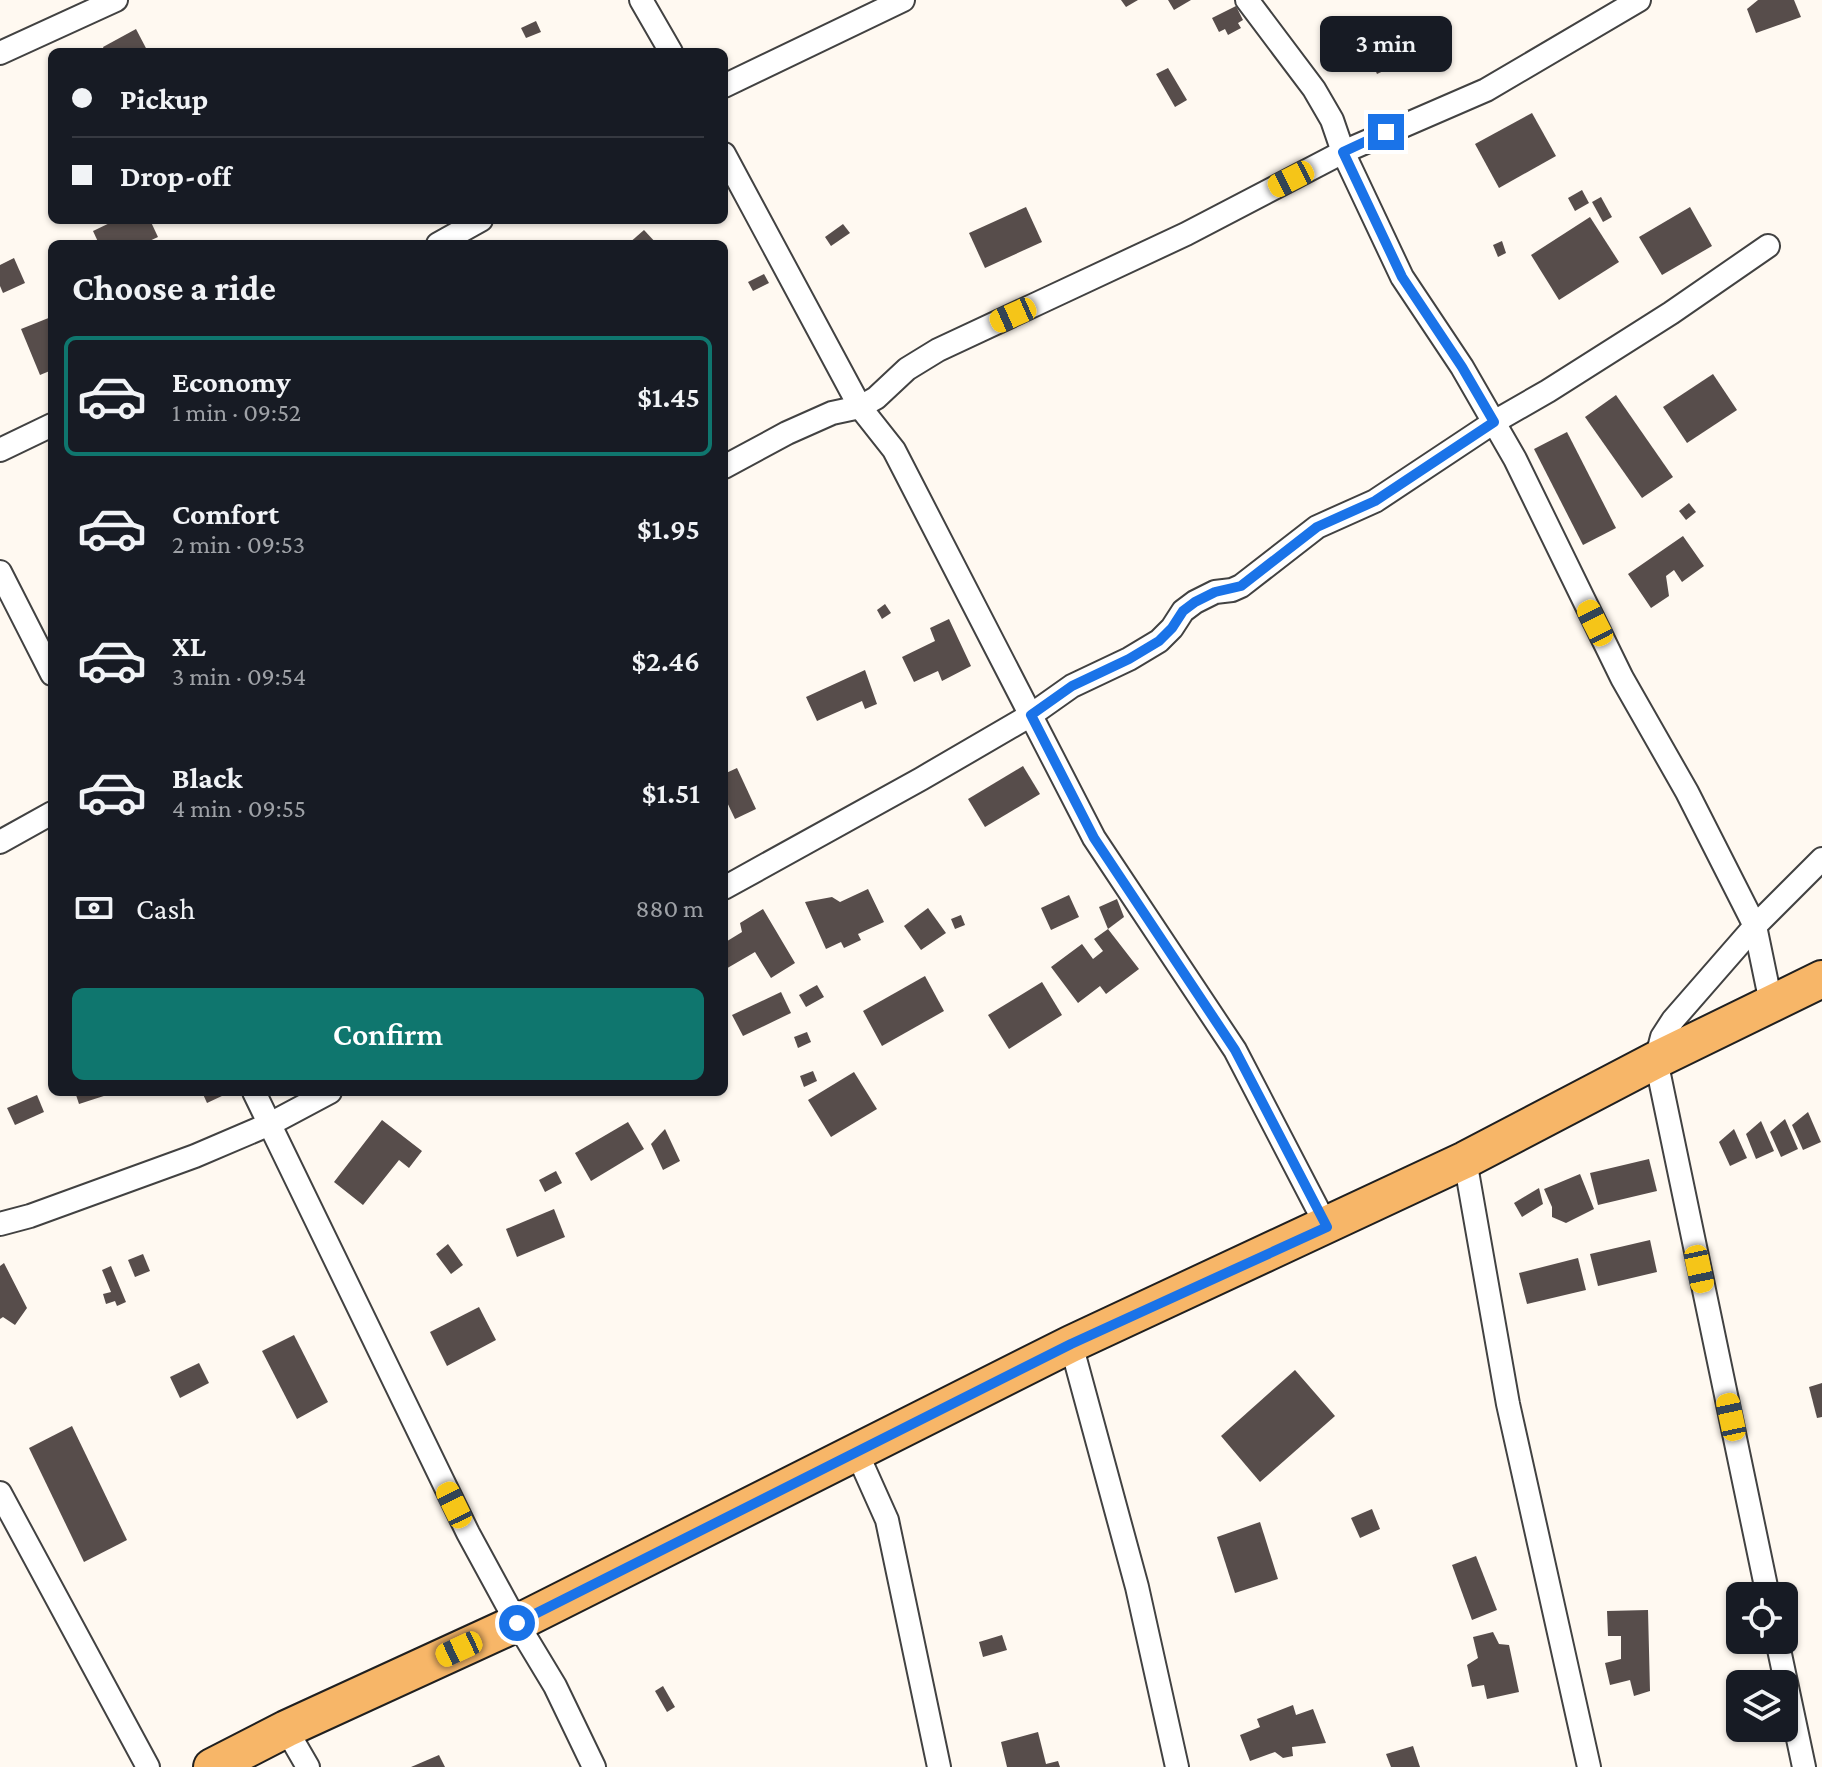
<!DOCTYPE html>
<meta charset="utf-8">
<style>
body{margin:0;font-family:"Crimson Pro",serif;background:#242831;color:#f1f3f6;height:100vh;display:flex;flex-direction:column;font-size:30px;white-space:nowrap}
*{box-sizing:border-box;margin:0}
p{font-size:26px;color:#9ea1a6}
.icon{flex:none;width:44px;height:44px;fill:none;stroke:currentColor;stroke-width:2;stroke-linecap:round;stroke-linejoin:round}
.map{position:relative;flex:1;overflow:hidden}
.details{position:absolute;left:48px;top:240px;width:680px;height:856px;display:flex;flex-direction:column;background:#171b24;border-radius:12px;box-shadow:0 2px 6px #0004}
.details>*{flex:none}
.banner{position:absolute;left:48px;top:48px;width:680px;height:176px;border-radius:12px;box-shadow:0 2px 6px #0004;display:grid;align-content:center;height:176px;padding:0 24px;background:#171b24}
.tools{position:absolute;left:1726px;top:1582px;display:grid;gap:16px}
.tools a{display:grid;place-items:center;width:72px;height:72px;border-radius:12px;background:#171b24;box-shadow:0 2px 6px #0004;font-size:40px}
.end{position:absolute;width:36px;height:36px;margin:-18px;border:10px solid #1a73e8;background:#fff;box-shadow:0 0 0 4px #fff}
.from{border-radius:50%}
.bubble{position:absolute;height:56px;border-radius:12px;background:#171b24;box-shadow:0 2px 6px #0004;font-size:26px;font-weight:600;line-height:56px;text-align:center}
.car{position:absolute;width:24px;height:48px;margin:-24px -12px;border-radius:10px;box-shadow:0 0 6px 2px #0007;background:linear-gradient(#f5c518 24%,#345 0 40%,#f5c518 0 76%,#345 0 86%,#f5c518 0)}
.banner b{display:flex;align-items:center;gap:28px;height:76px;font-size:30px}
.banner b+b{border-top:2px solid #363941}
.banner i{width:20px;height:20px;background:#f1f3f6}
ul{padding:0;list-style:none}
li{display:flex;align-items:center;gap:24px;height:120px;margin:0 16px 12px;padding:0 8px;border:4px solid transparent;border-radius:12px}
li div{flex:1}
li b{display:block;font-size:30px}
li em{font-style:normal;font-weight:600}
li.active{border-color:#0f766e}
li>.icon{width:72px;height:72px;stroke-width:1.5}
h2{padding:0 24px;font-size:36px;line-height:96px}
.pay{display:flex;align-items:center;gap:20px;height:88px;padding:0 24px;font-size:30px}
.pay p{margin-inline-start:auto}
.button{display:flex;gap:16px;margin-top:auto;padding:16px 24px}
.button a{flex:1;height:92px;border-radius:12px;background:#0f766e;color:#fff;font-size:32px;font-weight:600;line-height:92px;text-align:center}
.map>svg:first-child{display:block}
.building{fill:#574d4b}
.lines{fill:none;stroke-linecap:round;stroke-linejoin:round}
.street-casing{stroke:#424242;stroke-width:26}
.primary-casing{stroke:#202020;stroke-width:40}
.street{stroke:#fff;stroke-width:22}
.primary{stroke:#f7b668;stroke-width:36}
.route{stroke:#1a73e8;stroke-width:10}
</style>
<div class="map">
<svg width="1822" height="1767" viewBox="0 0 1822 1767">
<rect width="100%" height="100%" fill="#fff9f1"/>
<g class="building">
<path d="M1121,0H1138L1126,7Z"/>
<path d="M1168,0H1191L1174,10Z"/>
<path d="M1758,0H1794L1801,17L1756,33L1747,9Z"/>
<path d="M1236,6L1243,20L1238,23L1241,28L1228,35L1225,29L1219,32L1212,18Z"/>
<path d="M1423,20L1434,47L1377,74L1368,54L1407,36L1404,28Z"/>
<path d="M536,21L541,32L526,38L521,28Z"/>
<path d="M136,29L148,52H105L103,47Z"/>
<path d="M1168,68L1187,100L1175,107L1156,74Z"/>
<path d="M1532,113L1556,156L1499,188L1475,144Z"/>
<path d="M1582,190L1589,203L1575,211L1568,198Z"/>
<path d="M1601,197L1612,217L1603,222L1592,202Z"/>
<path d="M1026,207L1042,242L985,268L969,233Z"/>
<path d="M1690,207L1712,246L1662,275L1639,237Z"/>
<path d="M1590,217L1619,262L1559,300L1531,255Z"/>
<path d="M116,220H150L158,237L143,244H99L93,231Z"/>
<path d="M843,224L850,233L831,246L825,237Z"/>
<path d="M644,230L657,244H628Z"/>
<path d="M1502,241L1506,253L1498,257L1493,245Z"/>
<path d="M14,258L25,283L3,293L0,286V265Z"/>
<path d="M764,274L769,283L753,291L748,282Z"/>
<path d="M51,317L52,370L40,375L21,329Z"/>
<path d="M1713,374L1737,410L1687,443L1663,407Z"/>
<path d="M1616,395L1673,477L1642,498L1585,417Z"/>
<path d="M1567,432L1616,528L1583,545L1534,449Z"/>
<path d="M1689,503L1696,512L1686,520L1679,511Z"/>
<path d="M1683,536L1704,566L1682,582L1674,570L1666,576L1669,596L1651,608L1628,574Z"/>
<path d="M885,604L891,613L882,619L877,610Z"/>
<path d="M949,619L971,666L942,681L938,671L914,682L902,657L935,641L930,628Z"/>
<path d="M865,670L877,704L865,709L862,701L817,721L806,697Z"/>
<path d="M1023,766L1040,794L985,827L968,799Z"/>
<path d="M737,768L756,809L735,819L724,796V774Z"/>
<path d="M868,889L884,922L858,934L861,940L844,948L841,942L826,949L805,902L832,897L840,902Z"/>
<path d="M1069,895L1079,917L1051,930L1041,908Z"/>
<path d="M1117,899L1124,917L1108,929L1099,907Z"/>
<path d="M928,908L946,933L921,950L904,926Z"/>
<path d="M763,909L795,963L771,978L755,952L724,970V943L742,932L740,923Z"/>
<path d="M961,915L965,925L955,929L951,919Z"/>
<path d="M1108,929L1139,969L1106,994L1100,986L1078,1003L1051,967L1082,944L1093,959L1103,951L1094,939Z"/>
<path d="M925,976L944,1011L882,1046L863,1011Z"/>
<path d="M1042,982L1062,1015L1009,1049L988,1015Z"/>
<path d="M817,985L824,997L806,1007L799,995Z"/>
<path d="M781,992L791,1013L743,1036L732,1015Z"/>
<path d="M807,1032L811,1042L798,1048L794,1037Z"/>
<path d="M813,1071L817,1081L804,1087L800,1076Z"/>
<path d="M854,1072L877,1109L831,1137L808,1100Z"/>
<path d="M75,1092H113V1093L79,1104Z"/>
<path d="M202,1092H223L224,1095L207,1103Z"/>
<path d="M37,1095L44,1112L15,1125L7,1108Z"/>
<path d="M1808,1112L1821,1142L1803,1150L1792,1125Z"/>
<path d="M1785,1119L1798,1149L1781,1157L1770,1132Z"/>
<path d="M382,1120L422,1151L409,1168L399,1160L363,1205L334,1182Z"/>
<path d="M1761,1121L1774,1151L1756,1159L1746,1134Z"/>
<path d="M628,1122L644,1149L591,1181L575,1153Z"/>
<path d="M665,1129L680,1161L663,1170L651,1144Z"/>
<path d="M1734,1129L1747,1158L1730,1166L1719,1142Z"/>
<path d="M1649,1159L1657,1191L1598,1205L1590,1173Z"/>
<path d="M556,1171L562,1183L545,1192L539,1180Z"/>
<path d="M1580,1174L1594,1209L1566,1223L1552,1217V1207L1544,1189Z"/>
<path d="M1539,1188L1543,1204L1522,1217L1514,1203Z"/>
<path d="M554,1209L565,1237L517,1257L506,1229Z"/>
<path d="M1650,1240L1657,1272L1598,1286L1590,1254Z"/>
<path d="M448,1244L463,1265L451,1274L436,1254Z"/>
<path d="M143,1254L150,1271L135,1277L128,1260Z"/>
<path d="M1578,1258L1586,1290L1527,1304L1519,1273Z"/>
<path d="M4,1263L27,1308L15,1325L3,1317L0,1319V1266Z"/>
<path d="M111,1266L126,1302L117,1306L115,1301L106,1304L103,1294L111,1292L102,1270Z"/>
<path d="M479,1307L496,1340L447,1366L430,1332Z"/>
<path d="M294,1335L328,1402L297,1419L262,1351Z"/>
<path d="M199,1363L209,1383L180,1398L170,1377Z"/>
<path d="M1295,1370L1335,1416L1260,1482L1221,1436Z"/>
<path d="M1822,1383V1417L1817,1418L1809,1387Z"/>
<path d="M72,1426L127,1540L84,1562L29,1448Z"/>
<path d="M1372,1509L1380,1529L1360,1538L1351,1518Z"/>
<path d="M1260,1522L1278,1579L1235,1593L1217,1537Z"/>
<path d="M1476,1556L1497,1610L1472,1620L1452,1565Z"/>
<path d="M1648,1610L1650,1691L1634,1696L1630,1680L1610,1685L1605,1663L1621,1659V1636H1608L1607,1611Z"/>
<path d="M1493,1632L1499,1644L1509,1645L1519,1692L1487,1699L1484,1685L1472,1687L1467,1665L1478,1658L1473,1637Z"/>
<path d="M1002,1635L1007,1650L983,1657L979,1642Z"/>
<path d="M663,1686L675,1707L667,1712L655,1691Z"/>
<path d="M1293,1705L1296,1715L1313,1709L1326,1743L1292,1747L1293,1756L1283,1758L1275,1752L1250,1761L1240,1735L1260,1727L1257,1719Z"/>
<path d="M1038,1732L1046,1764L1058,1761L1060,1767H1007L1001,1742Z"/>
<path d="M1413,1746L1420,1767H1391L1386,1754Z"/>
<path d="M439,1755L445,1767H411Z"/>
</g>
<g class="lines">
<g class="street-casing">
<g id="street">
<path d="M641,0L671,52"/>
<path d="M1247,0L1314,89L1332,120L1343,152L1402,277L1462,367L1515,459L1622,678L1687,792L1755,926L1771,1003"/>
<path d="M0,53L116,0"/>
<path d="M724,86L903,0"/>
<path d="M724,154L860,407L894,450L1094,838L1235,1050L1327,1227"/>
<path d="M438,244L481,220"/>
<path d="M0,450L52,425"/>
<path d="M724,467L787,433L832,413L860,407L876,398L907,369L938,350L1186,234L1343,152L1486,90L1639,0"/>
<path d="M0,572L52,674"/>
<path d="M0,842L52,813"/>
<path d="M724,888L921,779L1031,715L1072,686L1129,659L1159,641L1172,628L1183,611L1195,602L1215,592L1232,590L1241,586L1317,527L1375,501L1494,422L1548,391L1671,313L1768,246"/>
<path d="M254,1092L468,1533L517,1623L555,1686L594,1767"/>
<path d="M1465,1160L1508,1404L1589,1767"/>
<path d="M0,1224L30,1216L195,1156L270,1124L330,1092"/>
<path d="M1071,1344L1137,1587L1177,1767"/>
<path d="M857,1453L887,1520L939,1767"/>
<path d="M0,1493L148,1767"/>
<path d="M1768,1596L1656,1060L1662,1037L1673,1020L1755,926L1822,859"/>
<path d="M1777,1640L1804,1767"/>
<path d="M286,1729L308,1767"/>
</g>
</g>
<g class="primary-casing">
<path id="primary" d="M212,1767L286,1729L517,1623L1071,1344L1465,1160L1656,1060L1822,979"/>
</g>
<use href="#street" class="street"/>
<use href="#primary" class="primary"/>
</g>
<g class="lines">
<path class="route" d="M517,1623L1071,1344L1327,1227L1235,1050L1094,838L1031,715L1072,686L1129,659L1159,641L1172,628L1183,611L1195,602L1215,592L1241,586L1317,527L1375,501L1494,422L1462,367L1402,277L1343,152L1386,132"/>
</g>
</svg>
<div class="tools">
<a><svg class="icon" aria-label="locate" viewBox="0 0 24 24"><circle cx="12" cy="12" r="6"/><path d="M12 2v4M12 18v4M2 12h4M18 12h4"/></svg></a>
<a><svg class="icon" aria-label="layers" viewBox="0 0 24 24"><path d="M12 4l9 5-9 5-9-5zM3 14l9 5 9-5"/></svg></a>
</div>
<i class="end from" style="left:517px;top:1623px"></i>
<i class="end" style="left:1386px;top:132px"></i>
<div class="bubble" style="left:1320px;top:16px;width:132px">3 min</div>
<i class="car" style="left:1291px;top:179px;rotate:243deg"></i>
<i class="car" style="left:1013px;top:315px;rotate:246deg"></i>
<i class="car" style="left:1595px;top:623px;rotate:333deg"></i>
<i class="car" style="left:1699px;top:1269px;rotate:168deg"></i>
<i class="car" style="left:1731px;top:1417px;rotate:348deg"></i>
<i class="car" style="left:454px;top:1505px;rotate:334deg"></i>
<i class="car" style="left:459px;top:1649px;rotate:245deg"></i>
<div class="banner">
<b><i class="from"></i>Pickup</b>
<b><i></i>Drop-off</b>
</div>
<section class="details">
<h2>Choose a ride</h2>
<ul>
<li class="active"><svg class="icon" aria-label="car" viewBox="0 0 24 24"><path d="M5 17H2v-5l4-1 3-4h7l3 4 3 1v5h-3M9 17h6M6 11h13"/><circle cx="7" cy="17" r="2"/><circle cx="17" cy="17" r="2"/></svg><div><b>Economy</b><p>1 min · 09:52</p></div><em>$1.45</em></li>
<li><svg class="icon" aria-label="car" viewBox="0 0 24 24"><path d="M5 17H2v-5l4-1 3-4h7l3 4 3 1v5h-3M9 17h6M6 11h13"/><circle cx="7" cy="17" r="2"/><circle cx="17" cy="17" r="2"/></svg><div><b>Comfort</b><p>2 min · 09:53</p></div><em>$1.95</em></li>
<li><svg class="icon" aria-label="car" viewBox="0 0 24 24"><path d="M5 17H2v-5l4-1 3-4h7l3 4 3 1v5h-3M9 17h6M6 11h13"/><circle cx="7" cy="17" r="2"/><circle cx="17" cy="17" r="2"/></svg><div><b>XL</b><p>3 min · 09:54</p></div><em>$2.46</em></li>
<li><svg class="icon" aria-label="car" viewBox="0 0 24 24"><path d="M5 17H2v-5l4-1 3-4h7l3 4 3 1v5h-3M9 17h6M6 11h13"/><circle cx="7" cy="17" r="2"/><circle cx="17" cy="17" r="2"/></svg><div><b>Black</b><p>4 min · 09:55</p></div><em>$1.51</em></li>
</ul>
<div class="pay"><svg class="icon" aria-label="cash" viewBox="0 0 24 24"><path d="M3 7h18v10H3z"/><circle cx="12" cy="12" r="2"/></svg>Cash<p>880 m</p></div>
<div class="button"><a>Confirm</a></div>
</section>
</div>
